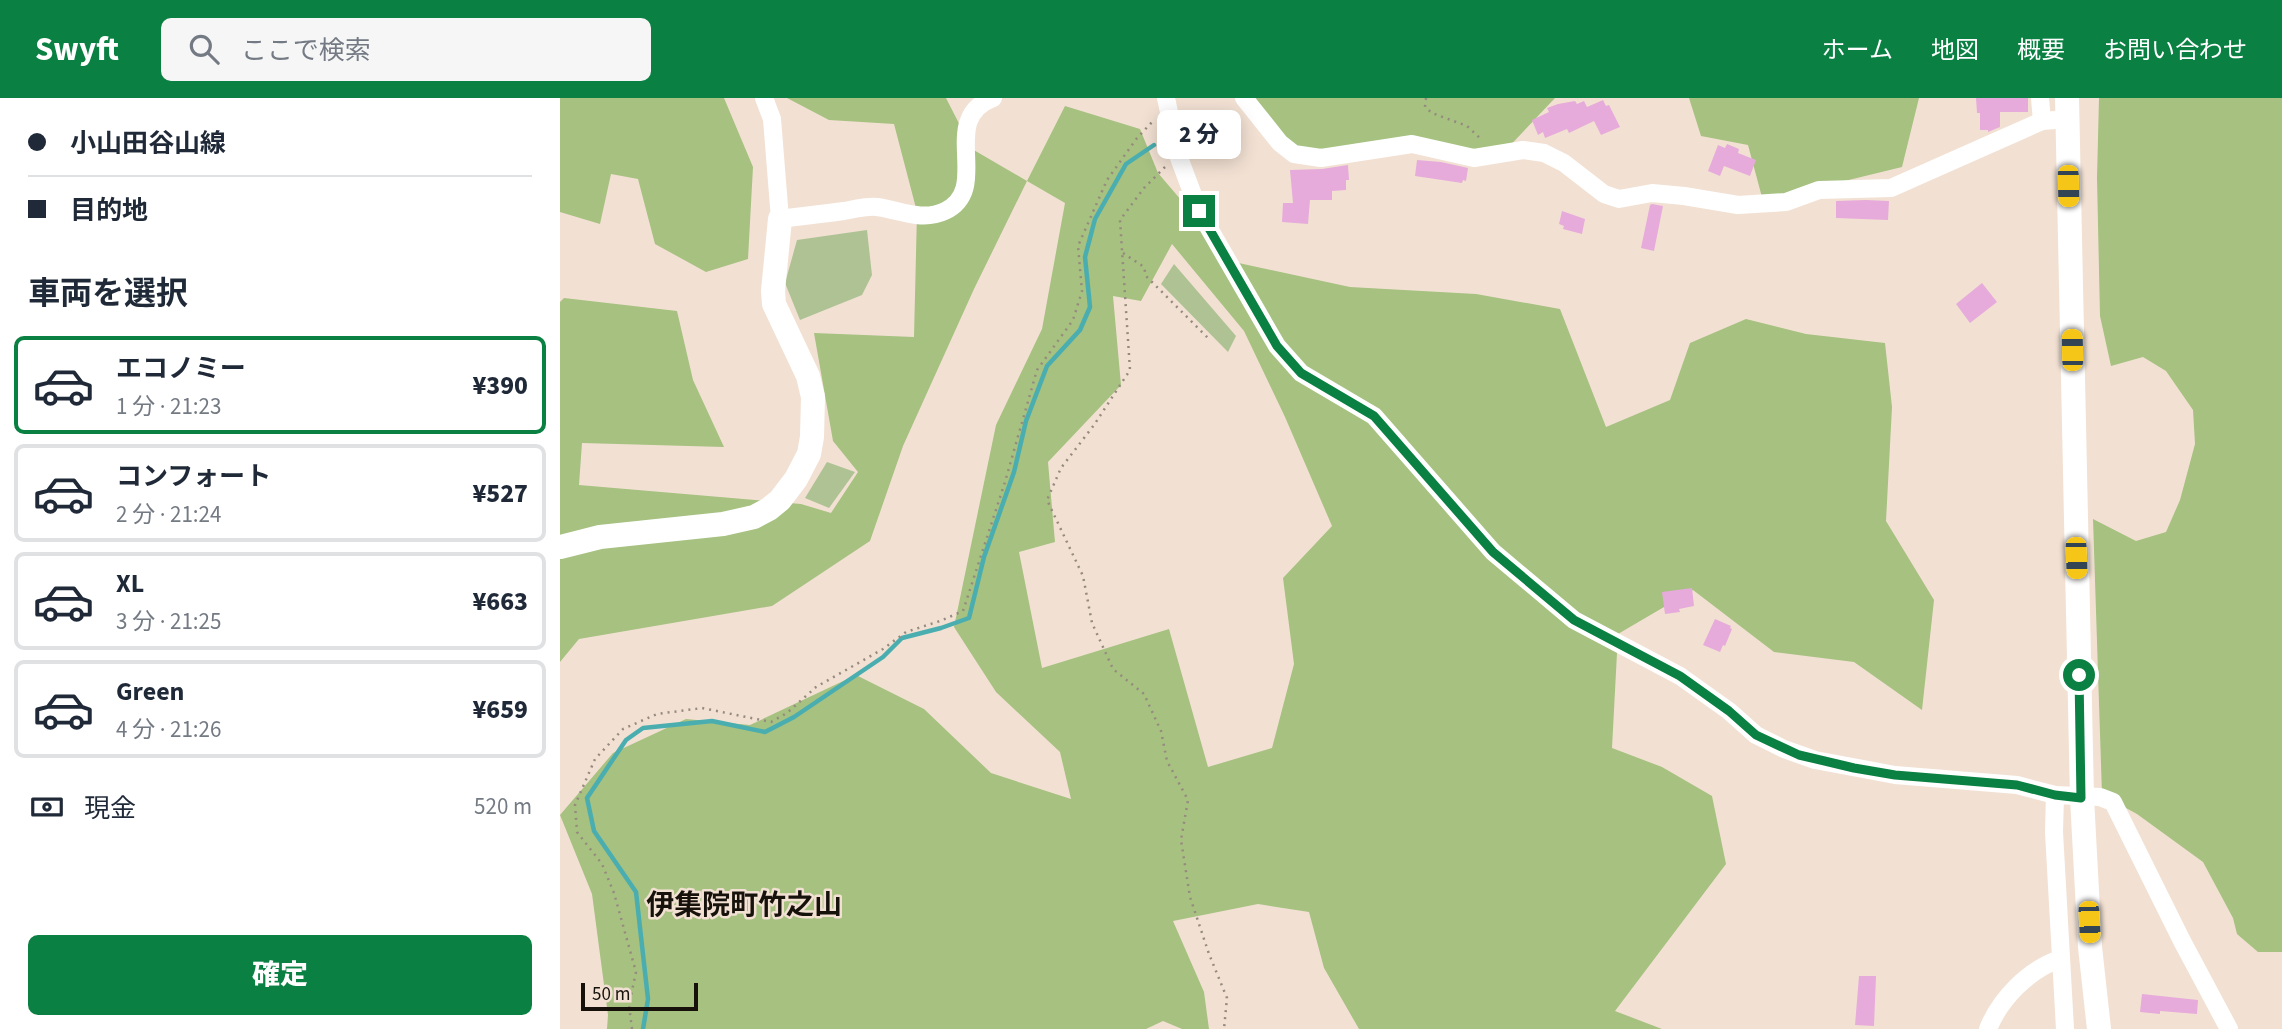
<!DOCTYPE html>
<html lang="ja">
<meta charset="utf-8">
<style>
body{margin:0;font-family:"Source Sans 3","Noto Sans JP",sans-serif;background:#f6f6f7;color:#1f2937;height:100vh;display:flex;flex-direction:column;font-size:26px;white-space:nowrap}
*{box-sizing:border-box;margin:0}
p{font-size:23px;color:#747a83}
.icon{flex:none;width:38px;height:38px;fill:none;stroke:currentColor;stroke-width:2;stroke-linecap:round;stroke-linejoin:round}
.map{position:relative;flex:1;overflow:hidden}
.side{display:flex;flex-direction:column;background:#fff;width:560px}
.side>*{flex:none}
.top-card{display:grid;align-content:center;height:154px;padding:0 28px;background:#fff}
.scale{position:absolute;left:21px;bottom:18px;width:117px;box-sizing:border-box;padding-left:7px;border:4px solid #17110c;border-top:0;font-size:19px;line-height:24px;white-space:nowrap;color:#17110c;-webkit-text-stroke:5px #f2e1d3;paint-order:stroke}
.end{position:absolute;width:32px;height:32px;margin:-16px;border:9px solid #0b8043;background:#fff;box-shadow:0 0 0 4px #fff}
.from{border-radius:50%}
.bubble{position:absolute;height:49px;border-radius:10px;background:#fff;box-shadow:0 4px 18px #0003;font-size:23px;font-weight:800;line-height:49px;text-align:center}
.car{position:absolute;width:21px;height:42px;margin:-21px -10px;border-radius:9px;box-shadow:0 0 5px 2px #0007;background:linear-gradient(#f5c518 24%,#345 0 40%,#f5c518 0 76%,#345 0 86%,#f5c518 0)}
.top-card b{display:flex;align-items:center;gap:24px;height:66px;font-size:26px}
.top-card b+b{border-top:2px solid #e0e1e3}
.top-card i{width:18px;height:18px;background:#1f2937}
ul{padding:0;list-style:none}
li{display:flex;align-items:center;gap:21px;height:98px;margin:0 14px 10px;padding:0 14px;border:4px solid #e0e1e3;border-radius:10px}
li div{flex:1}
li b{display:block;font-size:26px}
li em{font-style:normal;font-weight:800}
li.current{border-color:#0b8043}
li>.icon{width:63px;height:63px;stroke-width:1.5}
h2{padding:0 28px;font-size:32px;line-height:84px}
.pay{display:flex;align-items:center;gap:18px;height:77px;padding:0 28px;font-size:26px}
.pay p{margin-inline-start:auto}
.primary-button{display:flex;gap:14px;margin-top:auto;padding:14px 28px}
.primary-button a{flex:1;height:80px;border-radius:10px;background:#0b8043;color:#fff;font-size:28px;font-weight:800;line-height:80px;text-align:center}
header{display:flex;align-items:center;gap:42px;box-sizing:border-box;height:98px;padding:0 35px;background:#0b8043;color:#fff}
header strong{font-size:33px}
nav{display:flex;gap:38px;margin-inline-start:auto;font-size:24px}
.search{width:490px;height:63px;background:#f6f6f7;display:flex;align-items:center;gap:18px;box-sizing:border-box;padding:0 24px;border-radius:10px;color:#747a83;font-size:26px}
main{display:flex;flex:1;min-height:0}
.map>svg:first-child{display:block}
.green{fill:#aec294}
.forest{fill:#a6c180;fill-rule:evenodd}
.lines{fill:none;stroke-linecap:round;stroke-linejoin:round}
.stream{stroke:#4aaeb0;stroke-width:4.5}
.building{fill:#e6abdb}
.path{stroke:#968a7f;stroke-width:2.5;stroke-dasharray:2 5;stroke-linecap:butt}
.street{stroke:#fff;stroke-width:18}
.secondary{stroke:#fff;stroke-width:24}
.route{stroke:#0b8043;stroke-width:9}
.labels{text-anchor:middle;stroke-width:5;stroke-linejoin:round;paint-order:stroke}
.quarter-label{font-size:28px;font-weight:bold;fill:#17110c;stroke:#f2e1d3}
</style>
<header>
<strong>Swyft</strong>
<div class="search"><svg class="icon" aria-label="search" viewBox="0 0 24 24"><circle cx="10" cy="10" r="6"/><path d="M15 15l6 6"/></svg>ここで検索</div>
<nav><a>ホーム</a><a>地図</a><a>概要</a><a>お問い合わせ</a></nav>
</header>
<main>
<section class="side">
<div class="top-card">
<b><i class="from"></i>小山田谷山線</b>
<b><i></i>目的地</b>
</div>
<h2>車両を選択</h2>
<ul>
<li class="current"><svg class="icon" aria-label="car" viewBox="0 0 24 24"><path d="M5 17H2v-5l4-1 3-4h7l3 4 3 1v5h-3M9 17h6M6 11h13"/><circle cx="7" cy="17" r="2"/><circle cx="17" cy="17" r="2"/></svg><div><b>エコノミー</b><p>1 分 · 21:23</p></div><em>¥390</em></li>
<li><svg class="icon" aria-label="car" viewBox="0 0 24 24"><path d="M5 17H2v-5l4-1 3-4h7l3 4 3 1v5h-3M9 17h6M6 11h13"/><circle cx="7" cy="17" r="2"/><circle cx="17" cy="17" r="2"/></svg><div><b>コンフォート</b><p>2 分 · 21:24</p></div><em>¥527</em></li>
<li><svg class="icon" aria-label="car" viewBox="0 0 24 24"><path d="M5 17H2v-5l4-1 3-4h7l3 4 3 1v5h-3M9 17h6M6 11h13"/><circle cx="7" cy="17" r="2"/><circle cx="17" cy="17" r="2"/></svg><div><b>XL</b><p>3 分 · 21:25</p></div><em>¥663</em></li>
<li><svg class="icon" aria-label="car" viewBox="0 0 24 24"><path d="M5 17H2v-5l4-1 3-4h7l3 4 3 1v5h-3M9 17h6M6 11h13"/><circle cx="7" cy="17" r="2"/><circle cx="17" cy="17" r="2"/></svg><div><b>Green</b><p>4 分 · 21:26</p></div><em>¥659</em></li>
</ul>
<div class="pay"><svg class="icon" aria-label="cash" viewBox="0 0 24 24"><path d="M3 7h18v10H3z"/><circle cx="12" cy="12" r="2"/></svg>現金<p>520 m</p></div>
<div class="primary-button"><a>確定</a></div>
</section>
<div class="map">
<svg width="1722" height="931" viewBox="0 0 1722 931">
<rect width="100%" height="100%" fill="#f2e1d3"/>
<g class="green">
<path d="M307,132L312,177L302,197L240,222L225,185L237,142Z"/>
<path d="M614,166L676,238L668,254L601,186Z"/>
<path d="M267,364L295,374L269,410L245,400Z"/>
</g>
<g class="forest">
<path d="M0,0H164L193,69L188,161L146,174L95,146L78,81L51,76L40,126L0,114Z"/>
<path d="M227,0H386L412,51L467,83L505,8L580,31L598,75L674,164L790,189L916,196L1000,211L1046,329L1110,302L1130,245L1186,221L1246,236L1325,245L1332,309L1326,423L1374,502L1362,612L1294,564L1214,554L1133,492L1058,536L1052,650L1102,669L1152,698L1166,766L1055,913L1102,931H799L764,870L749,814L698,806L613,823L644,894L649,931H622L603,923L586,931H47L48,917L32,796L0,717L53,655L126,621L190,627L296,577L364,611L431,675L511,701L500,654L436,594L394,529L436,327L482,231L505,105L467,83L414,191L343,348L310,443L212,508L19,541L0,564V204L4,200L117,213L133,282L164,349L22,345L19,387L241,406L271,415L298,374L273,343L254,235L354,239L357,114L334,26L269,22ZM612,146L684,233L725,319L772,428L723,480L734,566L712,650L648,669L609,531L482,570L459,454L495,444L488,364L561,287L553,198L581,203Z"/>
<path d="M691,0H995L943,55L841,52L759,63L713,47Z"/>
<path d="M1129,0H1359L1342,69L1203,103L1188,47L1141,38Z"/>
<path d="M1539,0H1722V854H1698L1677,836L1673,820L1643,764L1577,716L1542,697L1533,421L1576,443L1606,434L1620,402L1635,346L1633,312L1606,273L1583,259L1551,268L1540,218L1537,80Z"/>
</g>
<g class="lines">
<path class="stream" d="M83,931L88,901L76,794L34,733L27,700L66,642L83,630L152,623L205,634L234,619L323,559L342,540L381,530L409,520L424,459L454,374L466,323L487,268L520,232L530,209L525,159L535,121L566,66L594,47"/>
</g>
<g class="building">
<path d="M1416,0H1468V14H1440V29L1428,34V32H1420V15H1417Z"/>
<path d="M1043,2L1046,8L1049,7L1060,29L1041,37L1034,23L1009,35L1007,31L985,40L983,34L978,37L972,22L989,14L987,10L998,6L1015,3L1017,6L1024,3L1027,9Z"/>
<path d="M1167,46L1179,51L1178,55L1196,62L1190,78L1164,68L1160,78L1148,73L1158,47L1165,50Z"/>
<path d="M857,62L881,64L908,70L906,83L903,82L902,85L855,78Z"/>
<path d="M788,67L789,82H786V92L772,93V102H750L748,126L722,124L723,105H733L730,72L762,71Z"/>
<path d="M1306,102L1329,103L1328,122L1276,120V103Z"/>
<path d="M1092,106L1103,108L1094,153L1081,150L1090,107Z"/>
<path d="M1002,113L1025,121L1022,136L1003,131L1004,128L999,126Z"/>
<path d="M1422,185L1437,204L1410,225L1396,206Z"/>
<path d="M1132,490L1134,508L1119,511L1120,514L1105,516L1102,494Z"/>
<path d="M1155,521L1171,528L1170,530L1172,531L1165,548L1163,547L1160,554L1143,547Z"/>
<path d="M1299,878H1316L1314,928L1295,927Z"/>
<path d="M1582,896L1638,902L1637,916L1600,913V916L1580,914Z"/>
</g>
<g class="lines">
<g class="path">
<path d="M866,0L865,9L872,15L907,28L922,42"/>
<path d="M605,69L584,90L560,122L570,272L534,327L501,370L487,402L523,478L532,525L553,571L584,596L601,633L607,663L628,702L621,742L630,799L649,856L667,900L664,931"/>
<path d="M563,155L584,169L586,178L648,240"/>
<path d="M72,931L69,907L76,874L54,795L42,766L17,734L15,707L35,661L63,631L97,616L142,610L211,624L227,615L256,589L323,551L346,534L380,523L403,513L445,384L477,272L513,222L522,193L518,148L547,82L577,40L594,22"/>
</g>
<g class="street">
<path d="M204,0L212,21L220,121C241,118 263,116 284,113C295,111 306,108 317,109C340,112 362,124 385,113C433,90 377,21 433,0"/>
<path d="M606,0L618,57L639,113L717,248L741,275L814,318L933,454L1014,522L1120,578L1169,613L1196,637L1224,651L1255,662L1335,677L1457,687L1495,697L1540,699L1553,704L1622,843L1669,931"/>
<path d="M684,0L720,45L734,56L761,60L852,46L914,60L963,52L984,55L1004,65L1044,96L1059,101L1092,95L1124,98L1178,107L1226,104L1259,92L1331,90L1482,23L1508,21"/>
<path d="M1480,0L1482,23"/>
<path d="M1495,697L1494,734L1505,931"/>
<path d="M1428,931C1440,901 1468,872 1500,861"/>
</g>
<g class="secondary">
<path d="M1507,0L1522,700L1530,849L1539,931"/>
<path d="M0,449L40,439L163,426L194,419L209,411L220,402L236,381L249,356L252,339L253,299L248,278L214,206L213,193L220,121"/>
</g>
</g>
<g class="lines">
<path class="route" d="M639,113L717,248L741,275L814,318L933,454L1014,522L1120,578L1169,613L1196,637L1239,657L1294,670L1335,677L1457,687L1495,697L1521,700L1519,577"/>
</g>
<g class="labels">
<g class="quarter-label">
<text x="184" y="816">伊集院町竹之山</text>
</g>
</g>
</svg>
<div class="scale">50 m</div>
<i class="end from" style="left:1519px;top:577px"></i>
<i class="end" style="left:639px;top:113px"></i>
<div class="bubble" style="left:597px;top:12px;width:84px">2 分</div>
<i class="car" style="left:1508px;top:88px;rotate:179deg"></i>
<i class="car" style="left:1512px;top:252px;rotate:359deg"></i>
<i class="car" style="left:1516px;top:460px;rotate:178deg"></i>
<i class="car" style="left:1529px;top:824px;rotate:177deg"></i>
</div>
</main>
